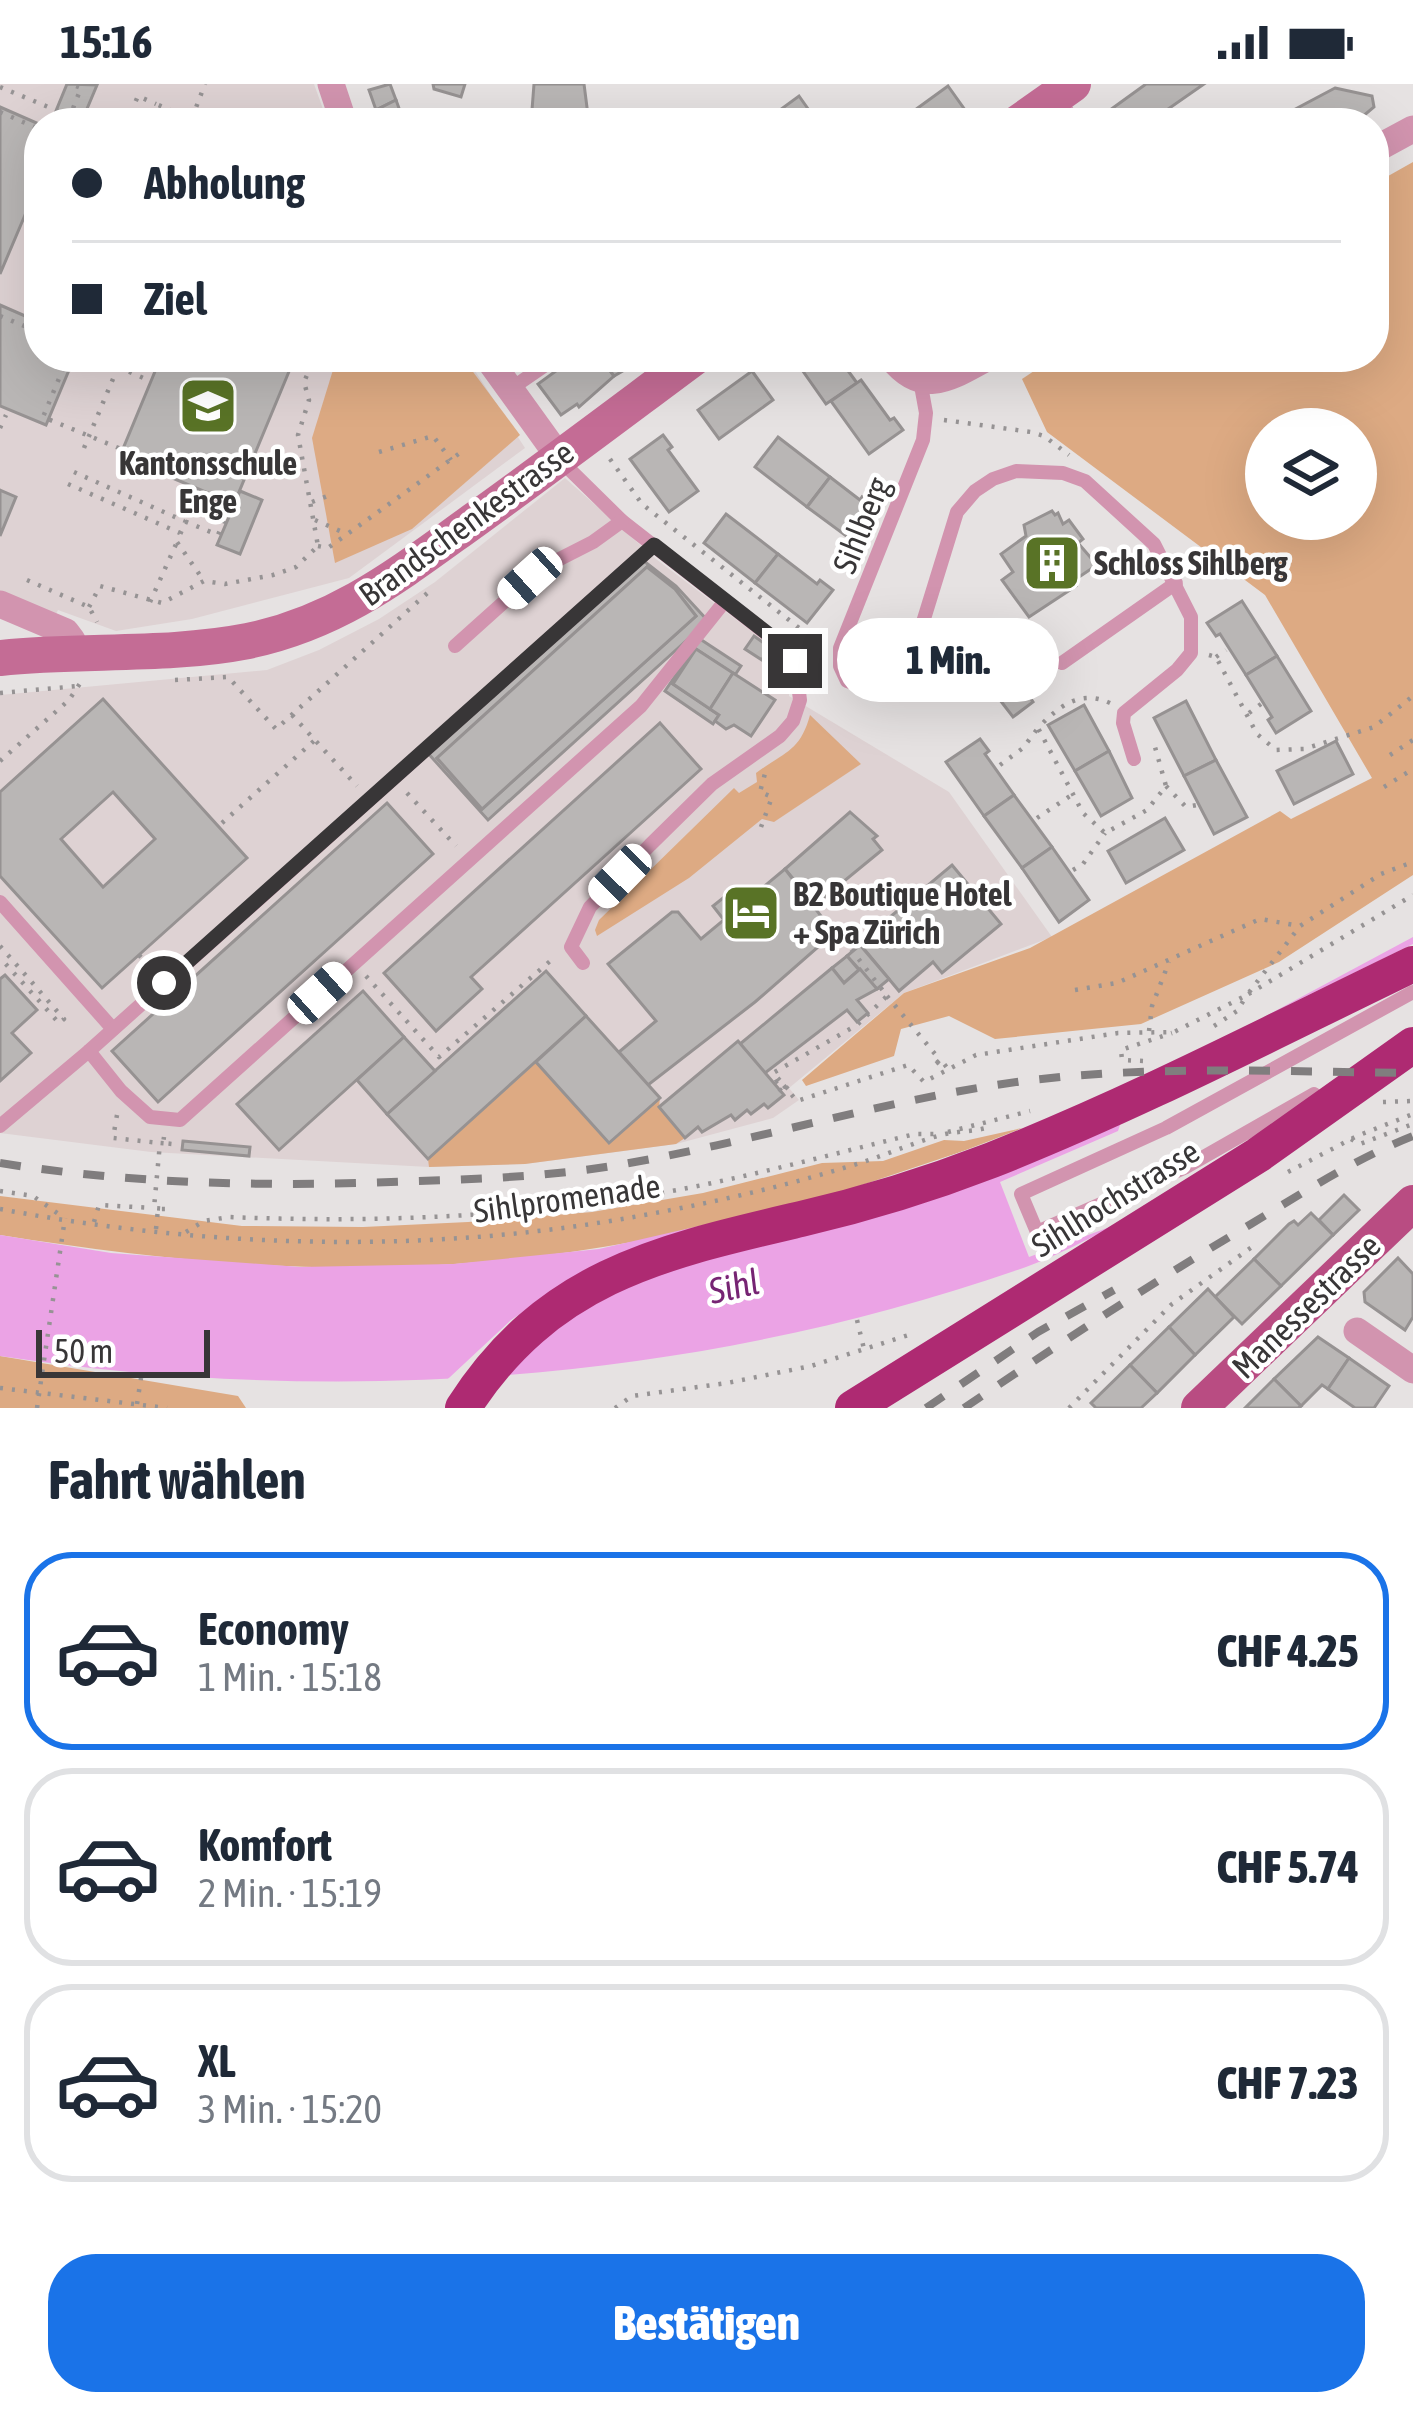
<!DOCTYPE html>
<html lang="de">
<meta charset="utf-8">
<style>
body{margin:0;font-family:"Asap Condensed",sans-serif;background:#f2f2f3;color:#1f2937;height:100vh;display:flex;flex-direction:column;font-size:45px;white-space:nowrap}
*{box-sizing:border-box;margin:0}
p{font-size:39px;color:#747a83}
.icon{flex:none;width:66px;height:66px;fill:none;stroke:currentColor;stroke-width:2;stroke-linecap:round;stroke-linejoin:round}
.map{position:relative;height:1324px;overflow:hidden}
.drawer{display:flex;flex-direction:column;background:#fff;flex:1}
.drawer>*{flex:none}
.top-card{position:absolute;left:24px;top:24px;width:1365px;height:264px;border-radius:48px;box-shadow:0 12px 48px #0002;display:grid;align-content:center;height:264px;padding:0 48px;background:#fff}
.fabs{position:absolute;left:1245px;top:324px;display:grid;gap:24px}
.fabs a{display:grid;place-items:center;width:132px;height:132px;border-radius:50%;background:#fff;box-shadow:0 12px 48px #0002;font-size:60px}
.scale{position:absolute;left:36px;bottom:30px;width:174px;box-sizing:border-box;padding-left:12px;border:6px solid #383637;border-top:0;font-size:33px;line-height:42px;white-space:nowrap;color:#383637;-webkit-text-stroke:9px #fff;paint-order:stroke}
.end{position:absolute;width:54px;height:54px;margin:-27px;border:15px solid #383637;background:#fff;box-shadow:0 0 0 6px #fff}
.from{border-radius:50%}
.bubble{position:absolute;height:84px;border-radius:42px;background:#fff;box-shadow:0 12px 48px #0002;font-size:39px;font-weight:800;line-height:84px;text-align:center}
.car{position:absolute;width:36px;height:72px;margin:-36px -18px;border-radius:15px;box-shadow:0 0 9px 3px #0007;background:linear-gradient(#fff 24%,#345 0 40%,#fff 0 76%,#345 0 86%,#fff 0)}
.top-card b{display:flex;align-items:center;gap:42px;height:114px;font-size:45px}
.top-card b+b{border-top:3px solid #e0e1e3}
.top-card i{width:30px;height:30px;background:#1f2937}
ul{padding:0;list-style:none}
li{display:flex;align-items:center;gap:36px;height:198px;margin:0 24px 18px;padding:0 24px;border:6px solid #e0e1e3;border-radius:48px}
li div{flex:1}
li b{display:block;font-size:45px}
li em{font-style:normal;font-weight:800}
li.selected{border-color:#1a73e8}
li>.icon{width:108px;height:108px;stroke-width:1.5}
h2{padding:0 48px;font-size:54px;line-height:144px}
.primary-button{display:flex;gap:24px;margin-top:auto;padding:24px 48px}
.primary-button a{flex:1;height:138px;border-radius:48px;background:#1a73e8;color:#fff;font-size:48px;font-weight:800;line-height:138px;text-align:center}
.status{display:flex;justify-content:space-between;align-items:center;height:84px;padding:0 60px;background:#fff;direction:ltr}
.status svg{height:33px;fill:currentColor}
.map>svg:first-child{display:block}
.built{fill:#ded2d3}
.green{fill:#ddaa83;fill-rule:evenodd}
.water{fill:#eba3e5}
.pier{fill:#e6e2e2}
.building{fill:#b9b6b5;stroke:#969292;stroke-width:3;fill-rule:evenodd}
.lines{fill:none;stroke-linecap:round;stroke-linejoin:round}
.path{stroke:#969394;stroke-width:4.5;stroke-dasharray:3 9;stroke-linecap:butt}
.lane{stroke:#d294af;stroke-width:14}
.street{stroke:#d294af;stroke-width:27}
.secondary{stroke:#c46c95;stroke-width:36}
.primary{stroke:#b94c82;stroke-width:36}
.highway{stroke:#ae2a72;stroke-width:36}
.rail{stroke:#807d7e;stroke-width:8;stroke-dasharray:21 21;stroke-linecap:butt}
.route{stroke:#383637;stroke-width:15}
.labels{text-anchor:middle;stroke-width:9;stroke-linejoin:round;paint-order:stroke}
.poi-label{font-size:33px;font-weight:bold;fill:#383637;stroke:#fff;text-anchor:start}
.street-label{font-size:33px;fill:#383637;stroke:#fff}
.water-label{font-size:36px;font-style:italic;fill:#762473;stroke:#fff}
</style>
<div class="status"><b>15:16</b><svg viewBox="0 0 49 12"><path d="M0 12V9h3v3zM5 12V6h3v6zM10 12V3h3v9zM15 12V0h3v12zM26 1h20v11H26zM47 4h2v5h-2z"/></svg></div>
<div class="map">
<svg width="1413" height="1324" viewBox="0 0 1413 1324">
<rect width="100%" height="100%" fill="#e6e2e2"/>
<g class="built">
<path d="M0,0H314L328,39H39V273H466L525,364L349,494L192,535L116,547L58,526L55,532L0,510Z"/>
<path d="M565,394L656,475L788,575L789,612L949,708L1052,853L904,909L789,1004L799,1016L773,1034L676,1060L525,1080L429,1083L151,1068L0,1049V611L267,586L319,566L379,535L435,498Z"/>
</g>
<g class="green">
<path d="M1413,78V791L1279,878L1141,940L995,955L949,932L901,945L894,972L806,1002L802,996L904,909L1030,864L1280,727L1291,735L1372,694L1265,511L1047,348L1022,295L1055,273H1374V100ZM1266,345H1356V435H1266Z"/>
<path d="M337,273H462L520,351L412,445L335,479L312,354Z"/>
<path d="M810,631L861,680L774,738L762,735L689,794L597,852L595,846L599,836L734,704L739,709L757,698L756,689C784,668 800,668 810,631Z"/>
<path d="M536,978L609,1059L660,1014L659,1023L685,1054L676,1060L525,1080L429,1083L428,1075Z"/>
<path d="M1022,1044C843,1117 649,1167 455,1180C304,1191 150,1175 0,1151V1112L242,1142L363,1143L468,1138L592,1128L703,1109L822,1079L883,1077L944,1056L964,1057Z"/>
<path d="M0,1272L238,1312L246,1324H0Z"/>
</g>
<path class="water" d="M1413,853V986C1315,1041 1219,1094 1117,1141C1087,1155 1057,1172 1026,1183C699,1298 342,1324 0,1272V1151L111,1169L300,1183L453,1180L599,1165L864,1104L985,1065L1197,969Z"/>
<path class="pier" d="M1413,860V988L1346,1031L1107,1144L1029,1173L1000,1098L1118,1047L1121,1038L679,1176L556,1241L494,1302L435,1307L511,1236L561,1202L1044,1040Z"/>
<g class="building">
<path d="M67,0L97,1L81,39H51Z"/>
<path d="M390,0L396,16L376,26L369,6Z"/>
<path d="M433,0H465L461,13L434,5Z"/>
<path d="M534,0H584L589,39H531Z"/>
<path d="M1146,0H1204L1158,32L1163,39H1092Z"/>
<path d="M948,2L970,33L962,39H897Z"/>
<path d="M1335,4L1372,12L1374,23L1355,39H1285L1290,36L1286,30Z"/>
<path d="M799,12L818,39H762Z"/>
<path d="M396,16L400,27L381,37L376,26Z"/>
<path d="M0,23L39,40V98L0,190Z"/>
<path d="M0,221L39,238V273H83L79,282L72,279L46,341L0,322Z"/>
<path d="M161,273H295L234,420L120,372Z"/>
<path d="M575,273H600L614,292L579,323L577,320L561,331L538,300Z"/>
<path d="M600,273H647L614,292Z"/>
<path d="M793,273H838L857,299L826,320Z"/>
<path d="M752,287L773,316L719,355L698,326Z"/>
<path d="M861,296L890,336L894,334L903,346L869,370L831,317Z"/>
<path d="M663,351L672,363L668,366L698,407L669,428L630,375Z"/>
<path d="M778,353L830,393L807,423L755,383Z"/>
<path d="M830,393L860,416L862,413L874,422L849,454L807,423Z"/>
<path d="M0,406L16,413L0,452Z"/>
<path d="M240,407L262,416L240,470L217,461Z"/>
<path d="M1052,427L1055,431L1058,429L1063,440L1069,436L1083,455L1078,459L1097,481L1073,497L1076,502L1029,533L1002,496L1013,488L1001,470L1026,452L1024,441Z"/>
<path d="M726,430L778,470L755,499L704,459Z"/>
<path d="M778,470L817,500L820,496L833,506L807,539L755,499Z"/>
<path d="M640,474L676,502L708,537L488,736L426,667ZM647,483L675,505L696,532L482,725L437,674Z"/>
<path d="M647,483L675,505L696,532L482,725L437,674Z"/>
<path d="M1242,517L1277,572L1246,591L1220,550L1216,552L1207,539Z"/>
<circle cx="991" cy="558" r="10"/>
<path d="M754,552L779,570L774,577L765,570L762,576L745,565Z"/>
<path d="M700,555L741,582L735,591L696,565L673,600L719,631L713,640L665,607Z"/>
<path d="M696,565L733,589L710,625L673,600Z"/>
<path d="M1277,572L1311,627L1276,649L1268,636L1272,633L1246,591Z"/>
<path d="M733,589L775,616L751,652L734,641L726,645L715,637L719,631L710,625Z"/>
<path d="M1022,601L1033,618L1013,633L1000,616Z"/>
<path d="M103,615L247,774L102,904L0,792V708ZM113,708L155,755L103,803L61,755Z"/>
<path d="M1186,617L1216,676L1184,692L1154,634Z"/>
<path d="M1084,621L1109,667L1075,687L1048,641Z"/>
<path d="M660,639L701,685L471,893L482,905L436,947L384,889Z"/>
<path d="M980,655L989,667L985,670L1014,711L984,732L946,678Z"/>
<path d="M1336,657L1353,690L1294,720L1277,687Z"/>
<path d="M1109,667L1132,714L1101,732L1075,687Z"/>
<path d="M1216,676L1247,733L1214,750L1184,692Z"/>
<path d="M1014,711L1052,763L1022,784L984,732Z"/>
<path d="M387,719L433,770L158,1018L112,967Z"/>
<path d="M850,728L877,752L873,755L882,766L815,821L785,785Z"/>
<path d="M1165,734L1184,766L1126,799L1108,767Z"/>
<path d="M1052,763L1089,816L1059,838L1022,784Z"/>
<path d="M952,781L1001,840L942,889L933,878L899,907L859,859Z"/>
<path d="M785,785L834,849L755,918L648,1001L619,968L656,937L608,880L672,828H678L701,855Z"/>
<path d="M733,806L744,819L724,836L713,822Z"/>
<path d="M860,861L889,895L877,905L847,872Z"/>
<path d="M847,872L859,886L844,899L832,884Z"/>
<path d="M832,884L844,899L860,885L877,905L857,916L868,929L857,938L847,926L765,989L740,960Z"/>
<path d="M546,887L586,932L428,1075L387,1030Z"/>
<path d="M5,891L37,926L12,949L31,969L0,997V895Z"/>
<path d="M363,907L404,953L279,1066L237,1020Z"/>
<path d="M586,932L660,1014L609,1059L536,978Z"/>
<path d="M404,953L435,987L387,1030L357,996Z"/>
<path d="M738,957L784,1011L768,1024L764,1020L751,1030L747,1026L735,1036L731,1031L702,1048L698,1043L685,1054L659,1023Z"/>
<path d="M183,1057L250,1063L249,1072L182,1066Z"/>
<path d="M1344,1111L1359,1126L1333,1151L1319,1136Z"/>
<path d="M1311,1129L1333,1151L1281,1202L1254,1175L1289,1140L1294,1137L1298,1141Z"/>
<path d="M1398,1174L1413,1190V1233L1405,1246L1365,1218L1364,1208Z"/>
<path d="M1254,1175L1281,1202L1242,1240L1215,1213Z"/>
<path d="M1208,1205L1234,1233L1195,1271L1169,1243Z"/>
<path d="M1169,1243L1195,1271L1157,1309L1130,1281Z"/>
<path d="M1318,1253L1349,1274L1328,1305L1322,1301L1301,1322L1274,1295Z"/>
<path d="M1349,1274L1389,1302L1374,1324H1355L1328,1305Z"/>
<path d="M1130,1281L1157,1309L1141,1324H1096L1091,1319Z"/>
<path d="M1274,1295L1301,1322L1298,1324H1245Z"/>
</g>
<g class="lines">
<g class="path">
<path d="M0,3L70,32L81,4L71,0"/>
<path d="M0,28L39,45"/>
<path d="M192,34L205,0"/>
<path d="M126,39L138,12L156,20"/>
<path d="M147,39L156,20L200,39"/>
<path d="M0,232L39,248"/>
<path d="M68,273L43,333L121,365"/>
<path d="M118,283L148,296"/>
<path d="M944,336L1031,348L1044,352L1069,371"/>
<path d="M0,344L6,331"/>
<path d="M84,364L118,283L96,273"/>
<path d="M379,368L433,352L451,376"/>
<path d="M610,375L642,420L808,551L821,569"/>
<path d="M74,388L184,437"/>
<path d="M68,400L180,449"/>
<path d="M197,405L184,437L218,451L231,419"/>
<path d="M312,418L330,411"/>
<path d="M186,436L177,458L204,497"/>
<path d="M315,436L347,450"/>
<path d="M318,462L328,464L464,366"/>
<path d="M27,496L89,523L97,538"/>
<path d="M150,518L177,458"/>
<path d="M89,523L100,502L162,519L204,497L225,500L273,491L296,483L318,462L298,351L309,316L304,298L315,273"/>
<path d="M1209,571L1216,573L1257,650L1276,666L1304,665L1374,643L1413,612"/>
<path d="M1216,573L1226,566"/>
<path d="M175,596L228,593L276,645L433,504"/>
<path d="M0,609L78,602"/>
<path d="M1110,619C1080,605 1059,622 1038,644L1083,729L1105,749L1147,726L1166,702L1155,663L1150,666"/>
<path d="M1249,629L1261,620"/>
<path d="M292,631L357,702"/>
<path d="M1390,671L1413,656"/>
<path d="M0,677L69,616L81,598"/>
<path d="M1000,681L1023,664L1038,644"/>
<path d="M1166,702L1186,723L1197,721"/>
<path d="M1384,703L1413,685"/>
<path d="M407,709L456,762"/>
<path d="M1037,734L1073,710"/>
<path d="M222,739L315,656"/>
<path d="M761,743L772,713L760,708L767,682"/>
<path d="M1073,786L1083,780L1105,749"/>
<path d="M844,856L887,912L857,941L773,989L788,1005L783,1009L774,999L779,996L797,1017L908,981L924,998L976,971L1118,949L1174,948L1247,911L1300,842L1381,790L1413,778"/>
<path d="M0,862L64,935L59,939L3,877L0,880"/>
<path d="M139,871L152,886"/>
<path d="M366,892L439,973L556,872"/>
<path d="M1075,906L1117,899L1260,835L1300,842"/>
<path d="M887,912L940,976L933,982L941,976L948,985"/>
<path d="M1214,942L1237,927L1247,911L1413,811"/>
<path d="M1149,947L1152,922L1169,878"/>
<path d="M1143,977L1122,976L1121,966L1172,949"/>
<path d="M1383,1018L1413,1017"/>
<path d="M117,1031L113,1054L160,1059"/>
<path d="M948,1048L1030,1027"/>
<path d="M1351,1055L1360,1060L1413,1040"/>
<path d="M1288,1088L1357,1052L1413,1030"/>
<path d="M0,1107L33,1112L60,1131"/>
<path d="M0,1125C201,1163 414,1170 616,1136C693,1123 771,1106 847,1083C879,1074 909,1060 941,1051C956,1047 971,1048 986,1044"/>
<path d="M94,1138L99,1121L153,1124"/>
<path d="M156,1145L158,1125H167L154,1124L160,1059L172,1060L163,1059L164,1053"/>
<path d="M186,1148L204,1137L229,1133C375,1139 522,1133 666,1108C750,1093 832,1070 915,1050H937"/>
<path d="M857,1236L864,1265"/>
<path d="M0,1304L167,1324"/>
<path d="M137,1320L141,1294"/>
<path d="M37,1324L65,1134"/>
<path d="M615,1324L632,1312L727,1299L811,1282L915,1249"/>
<path d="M1069,1324L1172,1220L1252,1163"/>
</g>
<g class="lane">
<path d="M1058,14L1075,39"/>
<path d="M920,296L926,329L923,356L840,564V582L847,597C878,609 891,606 911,577L957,428L975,407L993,395L1016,387L1063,389L1085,397L1154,460L1191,533V569L1177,586L1124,629L1123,639L1134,675"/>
<path d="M509,306L557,273"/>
<path d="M562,378L622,437L777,558L795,576L800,616L793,637L780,652L712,700L650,761L590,823L571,863L583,879"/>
<path d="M455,562L542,484L593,458L622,437"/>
<path d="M1062,579L1176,499"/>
<path d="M0,818L113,945"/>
<path d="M89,967L121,1007L150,1033L180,1036L641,622L725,517"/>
<path d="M1314,1010L1186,1083L1037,1148L1021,1110L1166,1044L1413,908"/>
<path d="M0,1042L89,967L654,461"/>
</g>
<g class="street">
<path d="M331,0L344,39"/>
<path d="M1374,66L1413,45"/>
<path d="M487,273L559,373"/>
<path d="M891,273C923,314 951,293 988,273"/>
<path d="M0,520L66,548L72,556L75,572"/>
<path d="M1357,1247L1413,1286"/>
</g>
<g class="secondary">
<path d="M1018,39L1073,0"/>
<path d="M0,574C82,565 166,573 248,557C339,538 399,490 473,437C547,384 621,328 695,273"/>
</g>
<path class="primary" d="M1199,1324L1413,1119"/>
<g class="highway">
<path d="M463,1324C548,1192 660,1168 801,1135C866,1120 930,1100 992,1076C1136,1019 1274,947 1413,880"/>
<path d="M853,1324L1258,1071L1413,961"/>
</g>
<g class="rail">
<path d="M0,1079C137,1101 278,1103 416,1097C486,1095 555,1092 624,1080C761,1056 894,1013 1032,996C1158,981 1287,988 1413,989"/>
<path d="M926,1324L1038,1248L1114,1206"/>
<path d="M964,1324C1059,1260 1153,1198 1251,1140C1304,1108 1355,1075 1413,1052"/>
</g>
</g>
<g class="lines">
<path class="route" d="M164,899L654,461L777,557L795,577"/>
</g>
<defs>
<g id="school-square" transform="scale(3)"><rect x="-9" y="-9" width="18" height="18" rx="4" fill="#597326" stroke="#fff"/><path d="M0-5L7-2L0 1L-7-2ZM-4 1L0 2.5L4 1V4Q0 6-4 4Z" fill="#fff"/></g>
<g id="building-square" transform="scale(3)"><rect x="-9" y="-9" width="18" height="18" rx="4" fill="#597326" stroke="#fff"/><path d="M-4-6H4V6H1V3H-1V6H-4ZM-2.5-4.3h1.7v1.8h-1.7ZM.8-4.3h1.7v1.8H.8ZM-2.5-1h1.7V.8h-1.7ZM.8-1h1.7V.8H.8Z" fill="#fff"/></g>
<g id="hotel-square" transform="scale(3)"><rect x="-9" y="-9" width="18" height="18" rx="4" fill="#597326" stroke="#fff"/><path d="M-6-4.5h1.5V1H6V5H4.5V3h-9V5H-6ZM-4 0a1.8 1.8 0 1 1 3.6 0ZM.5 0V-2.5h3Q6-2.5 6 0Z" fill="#fff"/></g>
</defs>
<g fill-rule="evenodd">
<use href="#school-square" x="208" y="322"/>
<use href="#building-square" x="1052" y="479"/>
<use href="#hotel-square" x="751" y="829"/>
</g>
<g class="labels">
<g class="poi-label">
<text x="208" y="391" text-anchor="middle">Kantonsschule<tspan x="208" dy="38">Enge</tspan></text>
<text x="1094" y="491">Schloss Sihlberg</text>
<text x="793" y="822">B2 Boutique Hotel<tspan x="793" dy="38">+ Spa Zürich</tspan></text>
</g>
<g class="street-label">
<text transform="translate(466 439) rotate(-36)" y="12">Brandschenkestrasse</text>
<text transform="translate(861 441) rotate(-68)" y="12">Sihlberg</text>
<text transform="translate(567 1114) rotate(-8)" y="12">Sihlpromenade</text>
<text transform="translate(1115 1114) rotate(-32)" y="12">Sihlhochstrasse</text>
<text transform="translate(1306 1222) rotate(-44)" y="12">Manessestrasse</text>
</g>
<g class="water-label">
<text transform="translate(734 1202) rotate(-13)" y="13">Sihl</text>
</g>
</g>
</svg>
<div class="fabs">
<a><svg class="icon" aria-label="layers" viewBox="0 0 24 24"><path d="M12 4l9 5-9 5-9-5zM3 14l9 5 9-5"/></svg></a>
</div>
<div class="scale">50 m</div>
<i class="end from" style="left:164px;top:899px"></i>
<i class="end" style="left:795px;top:577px"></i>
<div class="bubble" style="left:837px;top:534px;width:222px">1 Min.</div>
<i class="car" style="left:530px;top:494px;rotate:228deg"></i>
<i class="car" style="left:620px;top:792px;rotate:224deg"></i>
<i class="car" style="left:320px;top:909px;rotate:48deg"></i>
<div class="top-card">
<b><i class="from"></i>Abholung</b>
<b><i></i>Ziel</b>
</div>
</div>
<section class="drawer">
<h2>Fahrt wählen</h2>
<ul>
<li class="selected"><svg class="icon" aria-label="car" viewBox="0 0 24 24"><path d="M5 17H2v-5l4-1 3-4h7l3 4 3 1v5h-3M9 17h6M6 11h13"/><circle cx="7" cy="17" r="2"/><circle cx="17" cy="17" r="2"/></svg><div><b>Economy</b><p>1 Min. · 15:18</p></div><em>CHF 4.25</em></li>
<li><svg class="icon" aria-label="car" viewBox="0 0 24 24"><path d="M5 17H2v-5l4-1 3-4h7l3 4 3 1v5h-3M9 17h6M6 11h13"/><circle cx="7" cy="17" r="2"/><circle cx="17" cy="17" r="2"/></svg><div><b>Komfort</b><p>2 Min. · 15:19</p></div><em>CHF 5.74</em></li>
<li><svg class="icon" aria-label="car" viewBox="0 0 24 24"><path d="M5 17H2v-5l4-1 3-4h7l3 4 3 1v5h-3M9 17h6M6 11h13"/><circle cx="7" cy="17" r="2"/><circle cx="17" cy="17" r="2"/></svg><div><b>XL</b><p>3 Min. · 15:20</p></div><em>CHF 7.23</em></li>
</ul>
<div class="primary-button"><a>Bestätigen</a></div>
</section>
